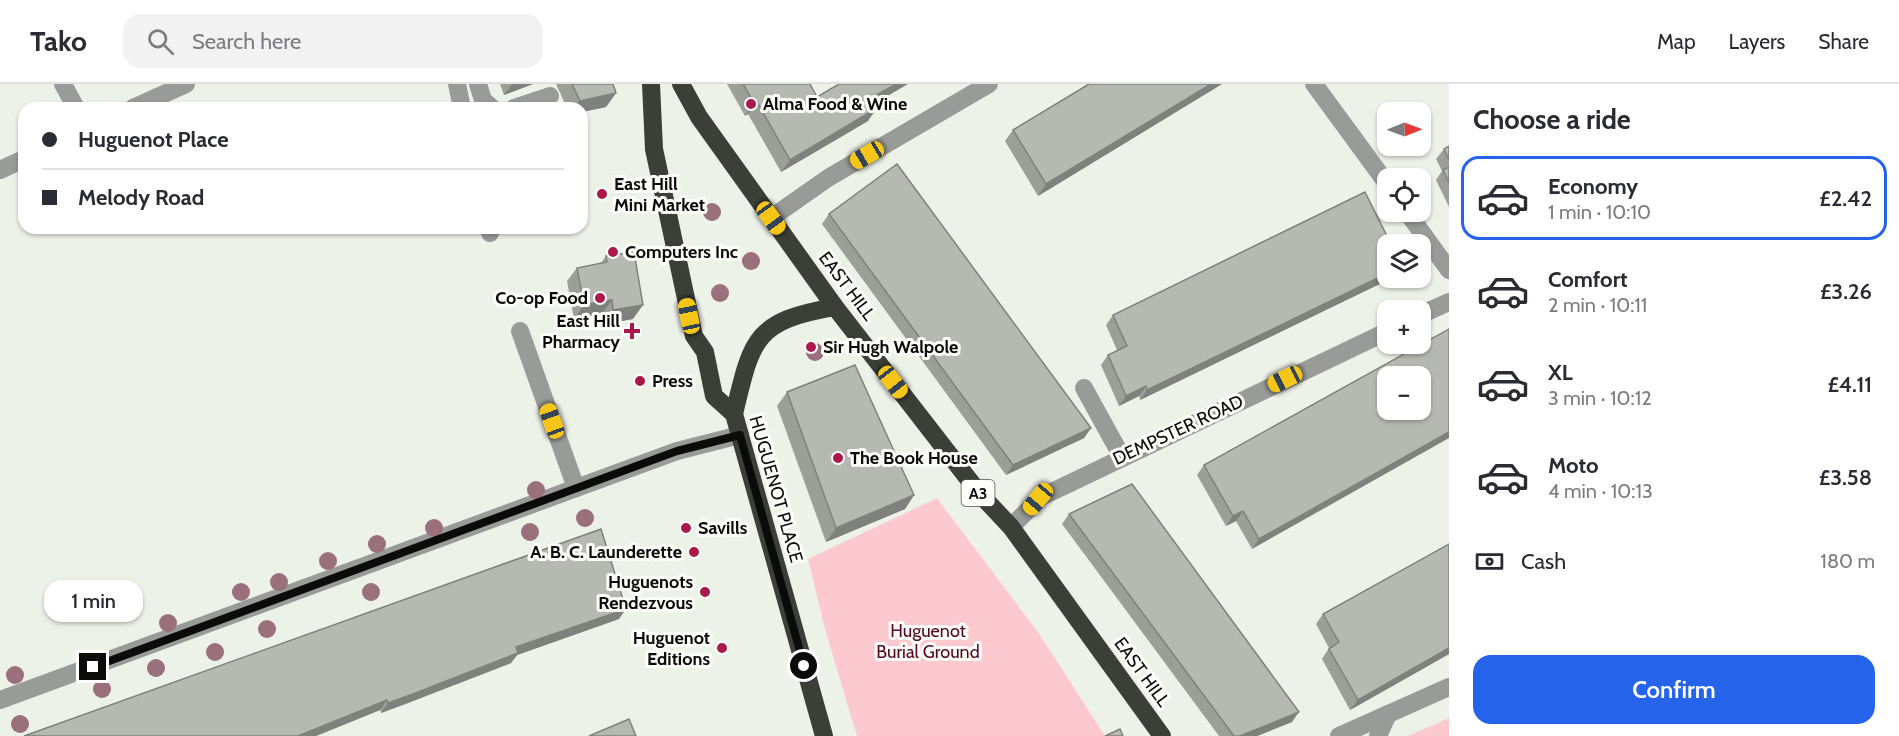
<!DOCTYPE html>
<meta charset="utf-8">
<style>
body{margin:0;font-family:Cabin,sans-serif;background:#f2f2f3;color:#2b2b33;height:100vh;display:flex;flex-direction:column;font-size:22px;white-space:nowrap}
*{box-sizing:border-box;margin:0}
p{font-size:20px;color:#7c7c81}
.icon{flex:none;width:33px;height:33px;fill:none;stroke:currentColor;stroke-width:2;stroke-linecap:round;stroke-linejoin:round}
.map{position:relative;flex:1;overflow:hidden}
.sheet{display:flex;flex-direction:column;background:#fff;width:450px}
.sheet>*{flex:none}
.guide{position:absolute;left:18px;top:18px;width:570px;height:132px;border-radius:18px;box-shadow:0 2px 4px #0004;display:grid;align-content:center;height:132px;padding:0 24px;background:#fff}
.needle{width:39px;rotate:89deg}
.buttons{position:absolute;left:1377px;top:18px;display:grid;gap:12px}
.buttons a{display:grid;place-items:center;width:54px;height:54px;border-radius:12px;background:#fff;box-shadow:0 2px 4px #0004;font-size:30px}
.end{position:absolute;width:27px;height:27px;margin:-14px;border:8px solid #0b0c0a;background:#fff;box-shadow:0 0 0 3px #fff}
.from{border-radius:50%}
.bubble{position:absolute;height:42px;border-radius:18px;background:#fff;box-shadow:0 2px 4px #0004;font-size:20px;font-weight:600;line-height:42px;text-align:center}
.car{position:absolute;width:18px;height:36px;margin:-18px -9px;border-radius:8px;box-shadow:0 0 4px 2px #0007;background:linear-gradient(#f5c518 24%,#345 0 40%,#f5c518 0 76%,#345 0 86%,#f5c518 0)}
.guide b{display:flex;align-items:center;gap:21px;height:57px;font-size:22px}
.guide b+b{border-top:2px solid #e1e1e2}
.guide i{width:15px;height:15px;background:#2b2b33}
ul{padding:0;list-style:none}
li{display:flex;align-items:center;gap:18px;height:84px;margin:0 12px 9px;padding:0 12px;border:3px solid transparent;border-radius:18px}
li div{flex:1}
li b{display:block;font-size:22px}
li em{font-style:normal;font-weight:600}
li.active{border-color:#2563eb}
li>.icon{width:54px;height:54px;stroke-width:1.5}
h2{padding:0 24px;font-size:27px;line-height:72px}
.pay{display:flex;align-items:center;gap:15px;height:66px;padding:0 24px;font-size:22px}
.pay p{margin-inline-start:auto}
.action{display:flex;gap:12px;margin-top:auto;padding:12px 24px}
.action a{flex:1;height:69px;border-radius:18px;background:#2563eb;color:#fff;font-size:24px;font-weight:600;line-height:69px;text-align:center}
header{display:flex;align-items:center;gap:36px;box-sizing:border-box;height:84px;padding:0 30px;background:#fff;border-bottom:2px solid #e1e1e2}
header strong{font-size:28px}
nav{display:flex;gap:33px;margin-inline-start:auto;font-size:21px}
.search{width:420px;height:54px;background:#f2f2f3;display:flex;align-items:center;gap:15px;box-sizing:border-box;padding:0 21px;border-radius:18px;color:#7c7c81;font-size:22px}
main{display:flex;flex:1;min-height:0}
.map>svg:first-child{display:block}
.green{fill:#fdc9d1}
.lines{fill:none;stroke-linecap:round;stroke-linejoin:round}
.minor{stroke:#999b98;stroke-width:18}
.highway{stroke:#3b3f38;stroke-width:18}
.tree{fill:#99707c}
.wall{fill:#9c9f98}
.shaded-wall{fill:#7f827c}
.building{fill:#b5b9b1;stroke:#7f827c;stroke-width:1.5;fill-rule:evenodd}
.route{stroke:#0b0c0a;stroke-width:8}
.poi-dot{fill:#ab184c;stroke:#fbfff8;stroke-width:2}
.labels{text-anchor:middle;stroke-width:6;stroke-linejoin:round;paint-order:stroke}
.shield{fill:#fbfff8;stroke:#535551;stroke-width:1.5}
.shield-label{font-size:16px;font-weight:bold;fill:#0b0c0a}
.poi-label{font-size:18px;font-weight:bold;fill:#0b0c0a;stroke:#fbfff8;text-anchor:start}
.street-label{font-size:18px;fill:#0b0c0a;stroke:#fbfff8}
.park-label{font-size:18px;fill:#540622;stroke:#fbfff8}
</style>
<header>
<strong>Tako</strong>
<div class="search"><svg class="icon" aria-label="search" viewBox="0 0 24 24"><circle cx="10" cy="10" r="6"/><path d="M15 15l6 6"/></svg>Search here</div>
<nav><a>Map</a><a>Layers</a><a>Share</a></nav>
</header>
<main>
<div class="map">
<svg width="1449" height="652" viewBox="0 0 1449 652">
<rect width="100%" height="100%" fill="#edf2e9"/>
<g class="green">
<path d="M937,414L1040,551L1105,652H857L825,545L808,475Z"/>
<path d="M1449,634V652H1408Z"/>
</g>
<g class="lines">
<g class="minor">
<path d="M63,0L76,24"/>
<path d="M457,0L462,24"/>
<path d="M478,0L483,16L492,24"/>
<path d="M1314,0L1388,101"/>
<path d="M133,24L186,0"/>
<path d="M514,24L550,12"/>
<path d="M0,86L24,75"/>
<path d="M1407,128L1449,186"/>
<path d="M771,134L828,94L989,0"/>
<path d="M489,144L490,149"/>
<path d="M1420,231L1449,218"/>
<path d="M520,247L576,404"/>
<path d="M1084,304L1122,373"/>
<path d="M1011,443L1041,413L1388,247"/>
<path d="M0,616L677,367L740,351"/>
<path d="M1339,652L1449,603"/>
<path d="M1378,652L1388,630"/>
</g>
<g class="highway">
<path d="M651,0L654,65L694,252L705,268L714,312L734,330L824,652"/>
<path d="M681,0L699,33L835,223L980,410L1011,443L1162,652"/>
<path d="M734,330C752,255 754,237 835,223"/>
</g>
</g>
<g class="tree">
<circle cx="712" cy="128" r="9"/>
<circle cx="751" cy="177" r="9"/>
<circle cx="720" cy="209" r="9"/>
<circle cx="815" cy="268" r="9"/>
<circle cx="536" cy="406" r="9"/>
<circle cx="585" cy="434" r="9"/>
<circle cx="434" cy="444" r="9"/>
<circle cx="530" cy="448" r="9"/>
<circle cx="377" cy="460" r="9"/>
<circle cx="328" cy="477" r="9"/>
<circle cx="279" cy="498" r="9"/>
<circle cx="241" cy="508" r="9"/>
<circle cx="371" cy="508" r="9"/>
<circle cx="168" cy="539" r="9"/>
<circle cx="267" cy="545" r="9"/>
<circle cx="215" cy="568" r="9"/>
<circle cx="156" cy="584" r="9"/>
<circle cx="15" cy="591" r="9"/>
<circle cx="102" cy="605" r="9"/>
<circle cx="20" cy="640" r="9"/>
</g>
<g class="wall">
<path d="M500,0H533L504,11Z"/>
<path d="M556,0H613L616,9L606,23L582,28V24H567Z"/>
<path d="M727,0H810L817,13L874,20L868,37L781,88L748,30L745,32Z"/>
<path d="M1089,0H1222L1038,112L1005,57L1013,46Z"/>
<path d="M1449,62V123L1436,96L1442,87L1436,75L1444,65Z"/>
<path d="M829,130L1091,344L1084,354L1006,391L822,140Z"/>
<path d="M606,172L633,235L604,240L602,230L574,235L567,197L577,184L601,179Z"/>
<path d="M1388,194H1392L1140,316L1139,312L1119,322L1101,281L1108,271L1117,266L1106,241L1113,231Z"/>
<path d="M1449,245L1252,465L1236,437L1226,442L1197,391L1204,381Z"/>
<path d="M787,308L914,411L905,425L826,458L777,322Z"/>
<path d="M1069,430L1292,638L1257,652H1219L1062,440Z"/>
<path d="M1449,460V570L1350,626L1322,575L1329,564L1316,540L1323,530Z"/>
<path d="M619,535L517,571L511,579L406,620L381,629L380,626L316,652H24Z"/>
</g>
<g class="shaded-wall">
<path d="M512,0H533L504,11Z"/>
<path d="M896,0H908L862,27L871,14Z"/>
<path d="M1211,0H1222L1038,112L1046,100Z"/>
<path d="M616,9L606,23L582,28V24H575L580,17Z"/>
<path d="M757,18L748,30L745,32L754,19Z"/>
<path d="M877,24L868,37L781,88L790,76Z"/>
<path d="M1388,189V194H1392L1140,316L1147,306Z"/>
<path d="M612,216L602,230L574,235L584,221Z"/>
<path d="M643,221L633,235L604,240L613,226Z"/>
<path d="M1146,302L1139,312L1119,322L1126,312Z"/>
<path d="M1091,344L1084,354L1006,391L1013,381Z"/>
<path d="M1449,348V354L1252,465L1259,455Z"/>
<path d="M914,411L905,425L826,458L836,444Z"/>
<path d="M1243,427L1236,437L1226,442L1233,432Z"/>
<path d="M626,525L619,535L517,571L511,579L381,629L388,619L516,563Z"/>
<path d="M1449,564V570L1350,626L1358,616Z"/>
<path d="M387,616L380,626L316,652H298Z"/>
<path d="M1299,628L1292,638L1257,652H1240Z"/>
</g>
<g class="building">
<path d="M572,0H613L616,9L580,17Z"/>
<path d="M743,0H810L817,13L839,0H896L871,14L877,24L790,76L757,18L754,19Z"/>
<path d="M1089,0H1211L1046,100L1013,46Z"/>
<path d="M1449,62V76L1444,65Z"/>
<path d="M897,80L1091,344L1013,381L829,130Z"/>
<path d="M1449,83V99L1443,86Z"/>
<path d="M1365,108L1391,160H1388V189L1147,306L1146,302L1126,312L1108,271L1127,262L1113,231Z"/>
<path d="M634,168L643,221L613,226L612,216L584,221L577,184L607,178L606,172Z"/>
<path d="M1449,245V348L1259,455L1243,427L1233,432L1204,381ZM1388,292H1420V326H1388Z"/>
<path d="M855,281L914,411L836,444L787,308Z"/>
<path d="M1132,400L1299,628L1240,652H1234L1069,430Z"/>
<path d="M601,445L626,525L516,563L518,569L413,610L388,619L387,616L298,652H24Z"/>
<path d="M1449,460V564L1358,616L1329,565L1339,558L1323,530Z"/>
<path d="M629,635L636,652H589Z"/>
<path d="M1120,645L1123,652H1105Z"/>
</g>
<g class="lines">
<path class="route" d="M93,583L677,367L740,351L804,582"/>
</g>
<g class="poi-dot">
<circle cx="751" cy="20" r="6"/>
<circle cx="602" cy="110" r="6"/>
<circle cx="613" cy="168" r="6"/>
<circle cx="600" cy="214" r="6"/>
<path d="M629 238h6v6h6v6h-6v6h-6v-6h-6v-6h6z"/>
<circle cx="811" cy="263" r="6"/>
<circle cx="640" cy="297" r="6"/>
<circle cx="838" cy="374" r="6"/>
<circle cx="686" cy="444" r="6"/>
<circle cx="694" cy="468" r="6"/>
<circle cx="705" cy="508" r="6"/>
<circle cx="722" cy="564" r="6"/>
</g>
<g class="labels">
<rect class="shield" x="961.5" y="396" width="33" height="26" rx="4.5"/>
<g class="shield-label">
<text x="978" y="415">A3</text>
</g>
<g class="poi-label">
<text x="763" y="26">Alma Food &amp; Wine</text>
<text x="614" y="106">East Hill<tspan x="614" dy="21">Mini Market</tspan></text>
<text x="625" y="174">Computers Inc</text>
<text x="588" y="220" text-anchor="end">Co-op Food</text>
<text x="620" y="243" text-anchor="end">East Hill<tspan x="620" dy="21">Pharmacy</tspan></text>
<text x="823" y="269">Sir Hugh Walpole</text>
<text x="652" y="303">Press</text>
<text x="850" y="380">The Book House</text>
<text x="698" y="450">Savills</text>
<text x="682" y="474" text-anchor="end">A. B. C. Launderette</text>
<text x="693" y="504" text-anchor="end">Huguenots<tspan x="693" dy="21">Rendezvous</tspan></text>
<text x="710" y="560" text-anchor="end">Huguenot<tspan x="710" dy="21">Editions</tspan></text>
</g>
<g class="street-label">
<text transform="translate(847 202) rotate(53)" y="6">EAST HILL</text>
<text transform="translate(1178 346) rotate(-25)" y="6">DEMPSTER ROAD</text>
<text transform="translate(776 405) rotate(74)" y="6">HUGUENOT PLACE</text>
<text transform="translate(1142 588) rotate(54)" y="6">EAST HILL</text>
</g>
<g class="park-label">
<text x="928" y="553">Huguenot<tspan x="928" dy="21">Burial Ground</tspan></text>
</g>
</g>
</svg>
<div class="buttons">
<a><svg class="needle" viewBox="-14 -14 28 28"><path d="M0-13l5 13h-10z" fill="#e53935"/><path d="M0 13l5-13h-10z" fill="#7c7c81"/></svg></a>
<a><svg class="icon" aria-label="locate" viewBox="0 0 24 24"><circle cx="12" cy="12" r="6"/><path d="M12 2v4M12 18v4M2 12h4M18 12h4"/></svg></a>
<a><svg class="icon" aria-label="layers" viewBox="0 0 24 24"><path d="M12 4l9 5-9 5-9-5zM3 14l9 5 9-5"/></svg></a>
<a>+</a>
<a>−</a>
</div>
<i class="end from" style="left:804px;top:582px"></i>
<i class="end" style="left:93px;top:583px"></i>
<div class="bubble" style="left:44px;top:496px;width:99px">1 min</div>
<i class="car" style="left:867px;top:71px;rotate:240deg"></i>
<i class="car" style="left:771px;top:134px;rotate:144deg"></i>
<i class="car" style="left:689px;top:232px;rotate:348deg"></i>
<i class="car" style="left:1285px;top:295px;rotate:244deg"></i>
<i class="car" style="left:893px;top:298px;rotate:142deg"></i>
<i class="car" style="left:552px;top:337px;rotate:340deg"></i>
<i class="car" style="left:1038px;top:415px;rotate:220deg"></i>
<div class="guide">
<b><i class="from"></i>Huguenot Place</b>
<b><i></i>Melody Road</b>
</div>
</div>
<section class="sheet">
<h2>Choose a ride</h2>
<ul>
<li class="active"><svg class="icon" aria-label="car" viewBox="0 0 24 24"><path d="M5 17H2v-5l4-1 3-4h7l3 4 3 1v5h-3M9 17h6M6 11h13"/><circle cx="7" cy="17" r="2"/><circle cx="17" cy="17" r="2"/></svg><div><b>Economy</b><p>1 min · 10:10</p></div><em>£2.42</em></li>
<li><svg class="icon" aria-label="car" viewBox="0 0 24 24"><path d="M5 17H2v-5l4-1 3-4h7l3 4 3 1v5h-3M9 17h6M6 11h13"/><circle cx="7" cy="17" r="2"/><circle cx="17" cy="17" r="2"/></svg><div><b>Comfort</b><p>2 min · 10:11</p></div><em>£3.26</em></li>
<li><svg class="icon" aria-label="car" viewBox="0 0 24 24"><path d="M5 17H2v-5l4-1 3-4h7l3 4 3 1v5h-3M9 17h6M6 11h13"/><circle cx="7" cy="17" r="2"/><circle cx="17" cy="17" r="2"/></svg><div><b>XL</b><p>3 min · 10:12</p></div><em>£4.11</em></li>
<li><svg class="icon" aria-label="car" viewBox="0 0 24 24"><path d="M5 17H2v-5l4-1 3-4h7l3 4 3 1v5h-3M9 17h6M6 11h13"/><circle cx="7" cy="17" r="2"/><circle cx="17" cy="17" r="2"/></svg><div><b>Moto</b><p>4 min · 10:13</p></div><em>£3.58</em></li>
</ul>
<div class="pay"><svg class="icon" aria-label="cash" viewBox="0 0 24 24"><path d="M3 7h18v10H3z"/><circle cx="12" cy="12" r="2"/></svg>Cash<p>180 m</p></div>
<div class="action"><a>Confirm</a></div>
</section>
</main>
